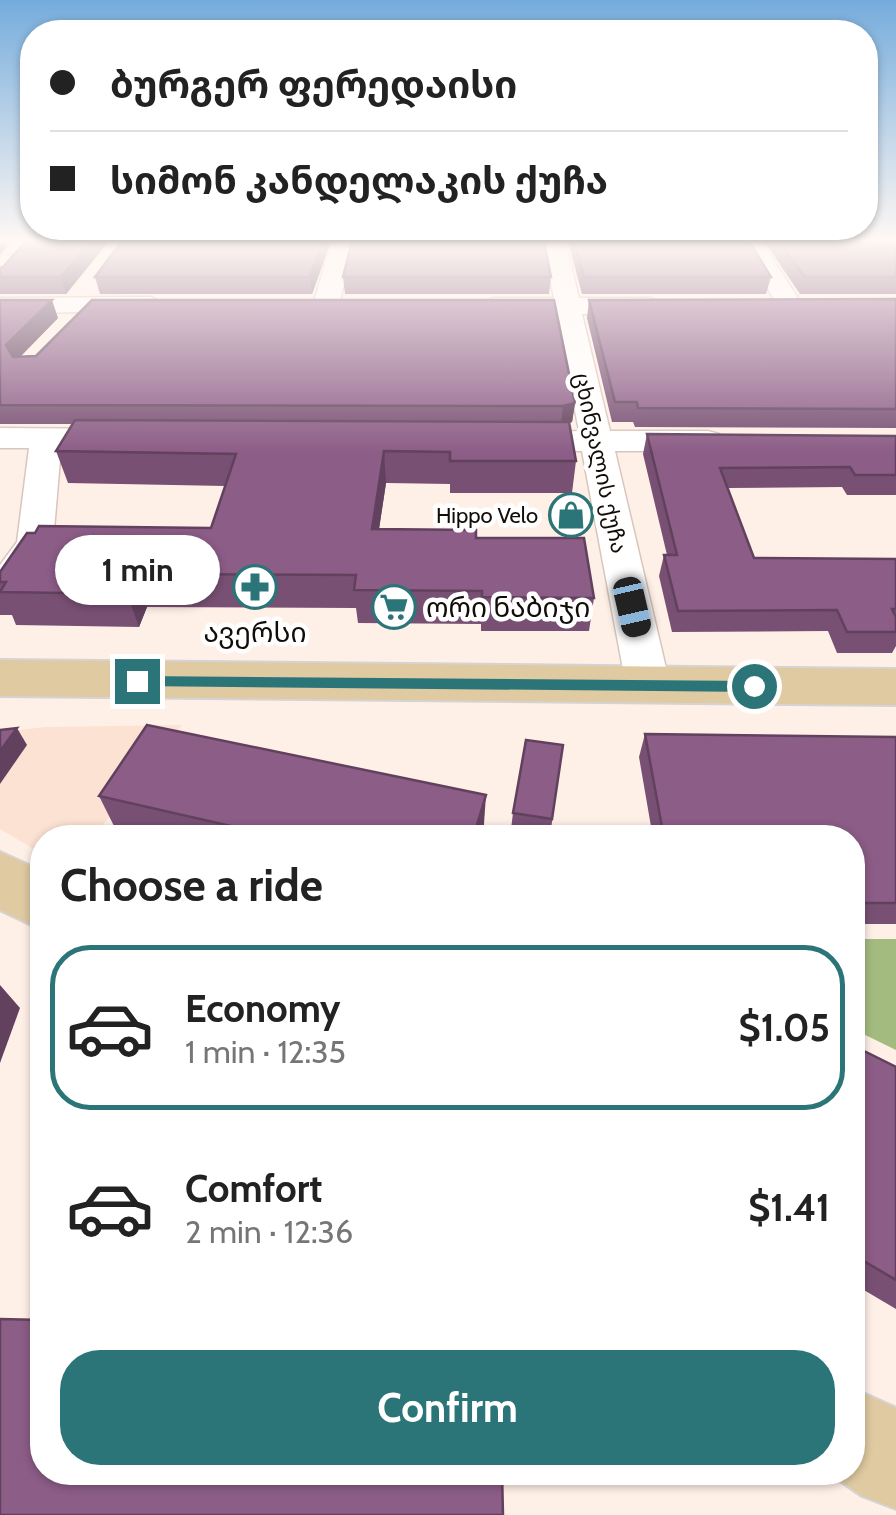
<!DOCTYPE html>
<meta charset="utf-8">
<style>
body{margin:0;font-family:Cabin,"Noto Sans Georgian",sans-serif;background:#f2f2f2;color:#222;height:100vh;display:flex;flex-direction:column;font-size:38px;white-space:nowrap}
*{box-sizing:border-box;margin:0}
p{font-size:32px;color:#767676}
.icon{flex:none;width:55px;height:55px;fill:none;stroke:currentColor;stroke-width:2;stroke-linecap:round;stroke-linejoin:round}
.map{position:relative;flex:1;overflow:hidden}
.sheet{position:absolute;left:30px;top:825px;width:835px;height:660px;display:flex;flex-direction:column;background:#fff;border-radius:40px;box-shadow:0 2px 8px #0004}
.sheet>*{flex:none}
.guide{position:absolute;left:20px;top:20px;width:858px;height:220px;border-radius:40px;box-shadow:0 2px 8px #0004;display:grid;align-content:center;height:220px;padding:0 30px;background:#fff}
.end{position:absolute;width:45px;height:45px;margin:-22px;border:12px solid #2b7578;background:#fff;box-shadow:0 0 0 5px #fff}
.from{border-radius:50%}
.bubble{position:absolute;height:70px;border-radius:35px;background:#fff;box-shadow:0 2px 8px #0004;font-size:32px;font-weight:700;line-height:70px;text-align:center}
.car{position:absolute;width:30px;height:60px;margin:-30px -15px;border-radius:12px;box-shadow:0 0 8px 2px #0007;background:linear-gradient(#222 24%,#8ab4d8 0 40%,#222 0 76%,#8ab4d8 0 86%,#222 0)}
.guide b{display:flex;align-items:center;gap:35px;height:95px;font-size:38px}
.guide b+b{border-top:2px solid #e0e0e0}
.guide i{width:25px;height:25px;background:#222}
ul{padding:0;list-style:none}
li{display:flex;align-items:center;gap:30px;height:165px;margin:0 20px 15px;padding:0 10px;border:5px solid transparent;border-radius:40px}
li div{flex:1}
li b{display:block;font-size:38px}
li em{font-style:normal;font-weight:700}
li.on{border-color:#2b7578}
li>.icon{width:90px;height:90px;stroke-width:1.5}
h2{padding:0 30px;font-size:45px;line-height:120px}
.button{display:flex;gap:20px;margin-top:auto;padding:20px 30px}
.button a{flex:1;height:115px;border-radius:40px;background:#2b7578;color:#fff;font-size:40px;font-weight:700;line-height:115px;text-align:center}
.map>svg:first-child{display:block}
.built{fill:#fce2d3}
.forest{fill:#a3bb7f}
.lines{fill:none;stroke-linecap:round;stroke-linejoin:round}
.minor-casing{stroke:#d8c6bb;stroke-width:3}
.major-casing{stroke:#d5d3d3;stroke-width:4}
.minor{fill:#fff;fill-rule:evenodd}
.major{fill:#dfcaa1;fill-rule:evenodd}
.wall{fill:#785074}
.shaded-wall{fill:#62415e}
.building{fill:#8c5d87;stroke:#62415e;stroke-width:2.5}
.route{fill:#2b7578}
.labels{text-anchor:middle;stroke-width:9;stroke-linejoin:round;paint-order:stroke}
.far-street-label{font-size:22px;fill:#130d09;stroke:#fff}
.far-poi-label{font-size:22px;fill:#130d09;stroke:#fff;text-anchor:end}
.poi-label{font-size:28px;fill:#130d09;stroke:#fff;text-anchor:start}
</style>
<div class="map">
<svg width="896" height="1515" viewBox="0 0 896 1515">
<rect width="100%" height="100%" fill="#fff0e7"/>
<path class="built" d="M182,725L93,837L42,838V854L0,829V732L46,727Z"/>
<path class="forest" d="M852,939H896V1050L853,1029Z"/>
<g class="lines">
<g class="minor-casing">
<g id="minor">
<path d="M0,241H34L37,245L26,252L0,254Z"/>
<path d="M332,241H354L339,305L326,313L313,305Z"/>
<path d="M543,241H565L579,298H651L664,306L651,314H582L610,431H708L719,434L724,441L719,448L708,451H615L670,685L664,696L648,700L632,696L626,685L582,451H510L499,448L494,441L499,434L579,431L556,314H493L480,306L493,298H554Z"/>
<path d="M739,241H761L803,306L799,311H781Z"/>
<path d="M151,297L164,305L160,310L0,314V298Z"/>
<path d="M0,428L128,429L139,432L144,439L139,446L61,448L53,542L14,603L0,606V565L17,542L29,448H0Z"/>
</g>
</g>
<g class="major-casing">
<g id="major">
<path d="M0,660L896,669V705L0,696Z"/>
<path d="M0,852L42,871V930L0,910Z"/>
<path d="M852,1388L896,1408V1509L862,1496L827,1472H852Z"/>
</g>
</g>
<use href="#minor" class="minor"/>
<use href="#major" class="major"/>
</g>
<g class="wall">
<path d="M109,241L66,294H0V268Z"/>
<path d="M331,241L312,294H100L95,277Z"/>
<path d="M568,241H749L771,277L766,294H582Z"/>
<path d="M764,241H896V294H800Z"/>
<path d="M343,277H551L549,294H345Z"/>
<path d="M896,299V428L635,427L633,422H612L587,318L589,300Z"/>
<path d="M0,300L58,318L20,357L575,403L572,422L569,423L576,461L572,493H450V484L386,483L379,529L476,538L594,598L589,631H481V624L358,623L356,608L147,607L139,627L16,625L12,615H0V572L211,528L225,486L68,483L56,451L72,424H0Z"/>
<path d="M647,434L896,436V495H847L842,487L728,488L754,558L896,559V646L892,653H837L828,631L672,632L659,576L664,555H667L643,454Z"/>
<path d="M645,734L896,737V924H852V838H653L639,757Z"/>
<path d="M563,745L550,836L511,829L513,813Z"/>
<path d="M99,796L484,834L483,838H131L118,834Z"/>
<path d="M852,1045L896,1067V1309L852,1283Z"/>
</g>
<g class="shaded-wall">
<path d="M0,241H12L0,255Z"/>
<path d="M91,241H109L66,294L61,277Z"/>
<path d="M323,241H331L312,294L310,277Z"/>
<path d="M52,300L58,318L13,364L6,345Z"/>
<path d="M575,403L572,422L561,425L563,406Z"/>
<path d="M384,451L386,483L374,562L372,529Z"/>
<path d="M135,574L147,607L139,627L127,594Z"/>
<path d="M17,728L27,745L0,784V751Z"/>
<path d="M486,795L483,838H473Z"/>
<path d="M0,985L20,1008L0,1063Z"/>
</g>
<g class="building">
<path d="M26,241H91L61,277H0V268L3,267Z"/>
<path d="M122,241H323L310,277H95Z"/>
<path d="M352,241H544L551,277H343Z"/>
<path d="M574,241H749L771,277H584Z"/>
<path d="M779,241H896V277H805Z"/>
<path d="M896,299V409L638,408L637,402H615L589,300Z"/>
<path d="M0,300H52L6,345L13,357L36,356L92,300H554L575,403L563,406L0,405Z"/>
<path d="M75,420L569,422L576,461H450V452L384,451L372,529L476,530V538H584L594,598L482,597V591L354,590L356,575L135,574L127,594L0,592L6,582H0V572L27,533H35L39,526L211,528L236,454L56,451Z"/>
<path d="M647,434L896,436V475H855L850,467L720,468L754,558L896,559V609H892L896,617V632H847L837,610L678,611L664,555H677Z"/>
<path d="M147,725L486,795L473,838H283L99,796Z"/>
<path d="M17,728L0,751V730Z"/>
<path d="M645,734L896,737V903H852V838H664Z"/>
<path d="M526,740L563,745L552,819L513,813Z"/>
<path d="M852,1045L896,1067V1280L852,1254Z"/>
<path d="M0,1319L42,1320V1472H502L503,1515H0Z"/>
</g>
<linearGradient id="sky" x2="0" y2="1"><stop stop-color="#75acdc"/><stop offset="0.53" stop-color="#fff8f4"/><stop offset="1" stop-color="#fff8f4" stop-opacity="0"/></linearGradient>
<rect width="896" height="453" fill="url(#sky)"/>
<path class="route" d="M137,676L754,681L762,686L754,692L137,686L130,681Z"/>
<defs>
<g id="shop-ring" transform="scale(2.25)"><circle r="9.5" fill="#fff" stroke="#2b7578" stroke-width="1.5"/><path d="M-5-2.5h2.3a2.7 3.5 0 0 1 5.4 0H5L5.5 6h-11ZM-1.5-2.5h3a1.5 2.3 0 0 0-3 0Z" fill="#2b7578"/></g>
<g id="pharmacy-ring" transform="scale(2.25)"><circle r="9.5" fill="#fff" stroke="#2b7578" stroke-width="1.5"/><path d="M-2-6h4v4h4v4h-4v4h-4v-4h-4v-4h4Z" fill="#2b7578"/></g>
<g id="supermarket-ring" transform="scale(2.25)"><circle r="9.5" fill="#fff" stroke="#2b7578" stroke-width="1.5"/><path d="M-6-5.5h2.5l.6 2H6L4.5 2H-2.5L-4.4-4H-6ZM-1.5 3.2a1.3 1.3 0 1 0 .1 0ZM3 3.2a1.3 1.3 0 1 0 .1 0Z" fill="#2b7578"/></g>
</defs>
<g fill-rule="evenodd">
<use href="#shop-ring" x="571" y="515"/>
<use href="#pharmacy-ring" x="255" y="587"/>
<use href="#supermarket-ring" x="394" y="607"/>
</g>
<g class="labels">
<g class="far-street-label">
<text transform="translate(601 463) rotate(78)" y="8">ცხინვალის ქუჩა</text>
</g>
<g class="far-poi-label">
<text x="538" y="523">Hippo Velo</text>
</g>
<g class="poi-label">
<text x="426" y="617">ორი ნაბიჯი</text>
<text x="255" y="642" text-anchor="middle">ავერსი</text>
</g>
</g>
</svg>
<i class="end from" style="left:754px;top:686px"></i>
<i class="end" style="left:137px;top:681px"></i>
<div class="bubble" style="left:55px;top:535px;width:165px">1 min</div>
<i class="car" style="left:632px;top:607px;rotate:167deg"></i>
<div class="guide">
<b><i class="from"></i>ბურგერ ფერედაისი</b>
<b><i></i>სიმონ კანდელაკის ქუჩა</b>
</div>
<section class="sheet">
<h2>Choose a ride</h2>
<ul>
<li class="on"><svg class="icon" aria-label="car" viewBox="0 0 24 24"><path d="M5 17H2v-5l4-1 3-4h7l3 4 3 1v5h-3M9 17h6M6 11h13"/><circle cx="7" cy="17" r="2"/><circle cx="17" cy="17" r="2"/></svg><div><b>Economy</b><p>1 min · 12:35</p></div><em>$1.05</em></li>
<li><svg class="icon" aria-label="car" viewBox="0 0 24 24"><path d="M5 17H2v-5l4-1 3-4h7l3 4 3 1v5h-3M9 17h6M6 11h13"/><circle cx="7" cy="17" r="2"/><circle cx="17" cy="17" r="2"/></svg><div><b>Comfort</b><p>2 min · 12:36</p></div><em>$1.41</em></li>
</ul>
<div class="button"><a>Confirm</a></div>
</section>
</div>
